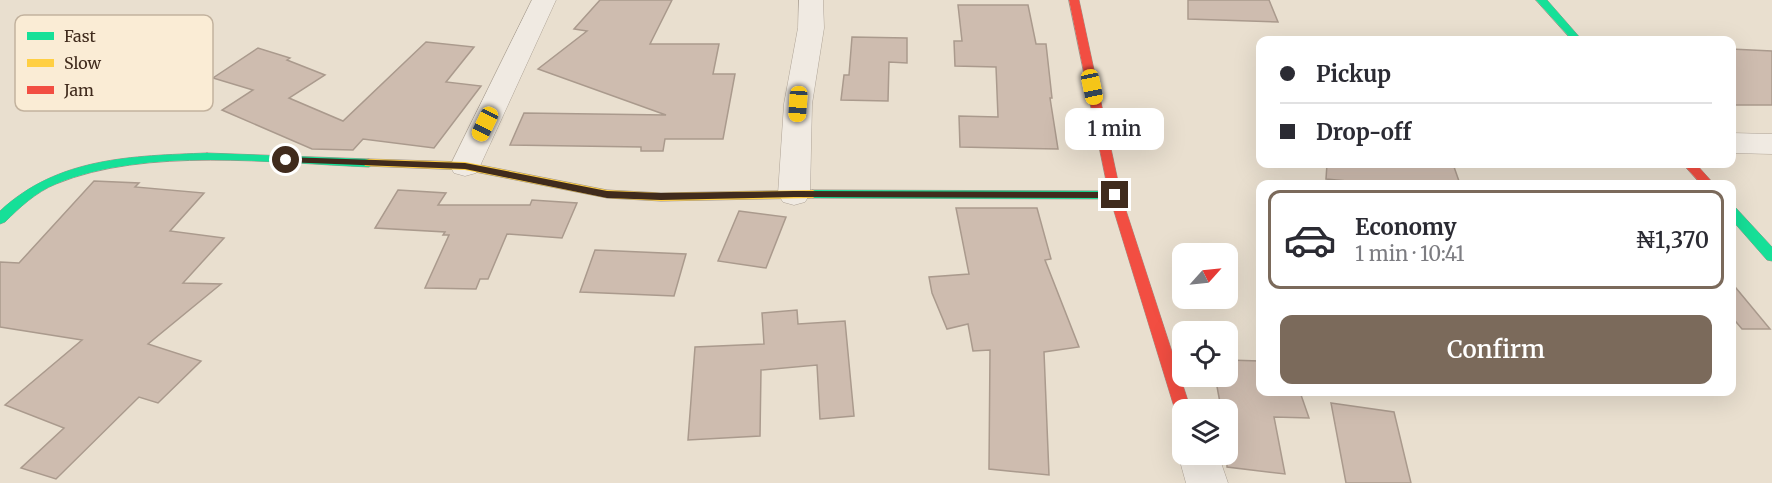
<!DOCTYPE html>
<meta charset="utf-8">
<style>
body{margin:0;font-family:Merriweather,serif;background:#f7f7f7;color:#2b2b33;height:100vh;display:flex;flex-direction:column;font-size:22px;white-space:nowrap}
*{box-sizing:border-box;margin:0}
p{font-size:20px;color:#7c7c81}
.icon{flex:none;width:33px;height:33px;fill:none;stroke:currentColor;stroke-width:2;stroke-linecap:round;stroke-linejoin:round}
.map{position:relative;flex:1;overflow:hidden}
.details{position:absolute;left:1256px;top:180px;width:480px;height:216px;display:flex;flex-direction:column;background:#fff;border-radius:12px;box-shadow:0 6px 24px #0002}
.details>*{flex:none}
.banner{position:absolute;left:1256px;top:36px;width:480px;height:132px;border-radius:12px;box-shadow:0 6px 24px #0002;display:grid;align-content:center;height:132px;padding:0 24px;background:#fff}
.needle{width:39px;rotate:63deg}
.buttons{position:absolute;left:1172px;top:243px;display:grid;gap:12px}
.buttons a{display:grid;place-items:center;width:66px;height:66px;border-radius:12px;background:#fff;box-shadow:0 6px 24px #0002;font-size:30px}
.end{position:absolute;width:27px;height:27px;margin:-14px;border:8px solid #402b1d;background:#fff;box-shadow:0 0 0 3px #fff}
.from{border-radius:50%}
.bubble{position:absolute;height:42px;border-radius:12px;background:#fff;box-shadow:0 6px 24px #0002;font-size:20px;font-weight:600;line-height:42px;text-align:center}
.car{position:absolute;width:18px;height:36px;margin:-18px -9px;border-radius:8px;box-shadow:0 0 4px 2px #0007;background:linear-gradient(#f5c518 24%,#345 0 40%,#f5c518 0 76%,#345 0 86%,#f5c518 0)}
.banner b{display:flex;align-items:center;gap:21px;height:57px;font-size:22px}
.banner b+b{border-top:2px solid #e1e1e2}
.banner i{width:15px;height:15px;background:#2b2b33}
ul{padding:10px 0 0;list-style:none}
li{display:flex;align-items:center;gap:18px;height:99px;margin:0 12px 9px;padding:0 12px;border:3px solid #e1e1e2;border-radius:12px}
li div{flex:1}
li b{display:block;font-size:22px}
li em{font-style:normal;font-weight:600}
li.current{border-color:#7b6a5b}
li>.icon{width:54px;height:54px;stroke-width:1.5}
.action{display:flex;gap:12px;margin-top:auto;padding:12px 24px}
.action a{flex:1;height:69px;border-radius:12px;background:#7b6a5b;color:#fff;font-size:24px;font-weight:600;line-height:69px;text-align:center}
.map>svg:first-child{display:block}
.building{fill:#cebcaf;stroke:#aa9a8d;stroke-width:1.5}
.lines{fill:none;stroke-linecap:round;stroke-linejoin:round}
.street-casing{stroke:#afa497;stroke-width:1}
.fast-casing{stroke:#9e9388;stroke-width:1}
.slow-casing{stroke:#9e9388;stroke-width:1}
.jam-casing{stroke:#9e9388;stroke-width:1}
.street{fill:#f0eae2;fill-rule:evenodd}
.fast{fill:#16e098;fill-rule:evenodd}
.slow{fill:#ffcf43;fill-rule:evenodd}
.jam{fill:#f24e42;fill-rule:evenodd}
.route{fill:#402b1d}
.key{fill:#faecd5;stroke:#c2b29e;stroke-width:1.5}
.key-label{font-size:16px;fill:#402b1d}
</style>
<div class="map">
<svg width="1772" height="483" viewBox="0 0 1772 483">
<rect width="100%" height="100%" fill="#e9dfcf"/>
<g class="building">
<path d="M600,0H672L650,44H719L713,74H735L723,139H665L663,151H641V147L510,145L524,113L666,115L538,69L587,31L574,29Z"/>
<path d="M1188,0H1269L1278,22L1188,19Z"/>
<path d="M958,5H1028L1036,44H1046L1052,98H1050L1058,149L960,147L959,116L998,117L996,67L955,66L954,41H962Z"/>
<path d="M852,37L907,38V63L889,62L888,101L841,100L844,75H849Z"/>
<path d="M426,42L474,47L446,82L481,86L434,148L363,139L353,150L312,149L222,110L253,90L213,78L258,48L290,58L287,60L325,75L289,98L343,121Z"/>
<path d="M1731,49L1772,51V105H1731Z"/>
<path d="M1327,164H1453L1460,184H1380L1326,179Z"/>
<path d="M94,181L139,183L135,187L204,193L170,231L224,238L183,283L221,284L148,344L201,361L158,403L139,397L56,479L21,468L64,428L5,405L82,340L0,327V262L19,263Z"/>
<path d="M398,190L446,193L438,205H530L532,200L577,203L562,238L507,234L488,279H480L476,289L425,288L449,235H443L445,232L375,228Z"/>
<path d="M956,208H1037L1051,259L1045,260L1079,347L1044,352L1049,475L989,469L990,350L973,351L968,324L947,329L932,293L929,277L969,274Z"/>
<path d="M739,211L786,217L766,268L718,261Z"/>
<path d="M595,250L686,254L674,296L580,292Z"/>
<path d="M1731,282L1770,329H1742L1731,316Z"/>
<path d="M797,310L798,324L845,321L854,416L820,419L817,365L761,370L760,436L688,440L695,347L764,344L762,313Z"/>
<path d="M1227,360L1260,361V392H1300L1309,418L1274,417L1285,474L1227,467V409L1221,408L1215,376H1227Z"/>
<path d="M1331,403L1394,412L1411,483H1346Z"/>
</g>
<g class="lines">
<g class="street-casing">
<g id="street">
<path d="M532,0H556L480,166L476,173L465,176L454,173L450,166Z"/>
<path d="M799,0H823L824,28L812,104L810,194L805,202L794,205L783,202L778,194L784,104L798,28Z"/>
<path d="M1731,133L1772,134V154L1731,153Z"/>
<path d="M1182,446V454H1218L1228,483H1186L1178,454Z"/>
</g>
</g>
<g class="fast-casing">
<g id="fast">
<path d="M1536,0H1547L1582,40H1572Z"/>
<path d="M207,153L369,159L375,163L369,167C273,163 146,147 56,184C36,192 19,208 5,222L0,224V211C58,157 132,156 207,153Z"/>
<path d="M813,190L1115,191L1121,195L1115,199L813,198L807,194Z"/>
<path d="M1731,206L1736,208L1772,247V261L1767,260L1731,219Z"/>
</g>
</g>
<g class="slow-casing">
<path id="slow" d="M369,159L465,162L607,190L661,193L813,190L819,194L813,198L661,201L607,198L465,170L365,166L363,163L365,160Z"/>
</g>
<g class="jam-casing">
<g id="jam">
<path d="M1069,0H1079L1121,195L1191,410H1182V416L1177,415L1175,410L1109,195Z"/>
<path d="M1683,164H1696L1714,184H1701Z"/>
</g>
</g>
<use href="#street" class="street"/>
<use href="#fast" class="fast"/>
<use href="#slow" class="slow"/>
<use href="#jam" class="jam"/>
</g>
<path class="route" d="M286,157L465,163L607,191L661,193L794,191L1115,192L1120,195L1115,198L794,197L661,200L607,198L465,169L283,162V158Z"/>
<rect x="15" y="15" width="198" height="96" rx="9" class="key"/>
<rect x="27" y="32" width="27" height="8" fill="#16e098"/>
<rect x="27" y="59" width="27" height="8" fill="#ffcf43"/>
<rect x="27" y="86" width="27" height="8" fill="#f24e42"/>
<g class="key-label">
<text x="64" y="42">Fast</text>
<text x="64" y="69">Slow</text>
<text x="64" y="96">Jam</text>
</g>
</svg>
<div class="buttons">
<a><svg class="needle" viewBox="-14 -14 28 28"><path d="M0-13l5 13h-10z" fill="#e53935"/><path d="M0 13l5-13h-10z" fill="#7c7c81"/></svg></a>
<a><svg class="icon" aria-label="locate" viewBox="0 0 24 24"><circle cx="12" cy="12" r="6"/><path d="M12 2v4M12 18v4M2 12h4M18 12h4"/></svg></a>
<a><svg class="icon" aria-label="layers" viewBox="0 0 24 24"><path d="M12 4l9 5-9 5-9-5zM3 14l9 5 9-5"/></svg></a>
</div>
<i class="end from" style="left:286px;top:160px"></i>
<i class="end" style="left:1115px;top:195px"></i>
<div class="bubble" style="left:1065px;top:108px;width:99px">1 min</div>
<i class="car" style="left:1092px;top:87px;rotate:168deg"></i>
<i class="car" style="left:798px;top:104px;rotate:184deg"></i>
<i class="car" style="left:485px;top:124px;rotate:206deg"></i>
<div class="banner">
<b><i class="from"></i>Pickup</b>
<b><i></i>Drop-off</b>
</div>
<section class="details">
<ul>
<li class="current"><svg class="icon" aria-label="car" viewBox="0 0 24 24"><path d="M5 17H2v-5l4-1 3-4h7l3 4 3 1v5h-3M9 17h6M6 11h13"/><circle cx="7" cy="17" r="2"/><circle cx="17" cy="17" r="2"/></svg><div><b>Economy</b><p>1 min · 10:41</p></div><em>₦1,370</em></li>
</ul>
<div class="action"><a>Confirm</a></div>
</section>
</div>
